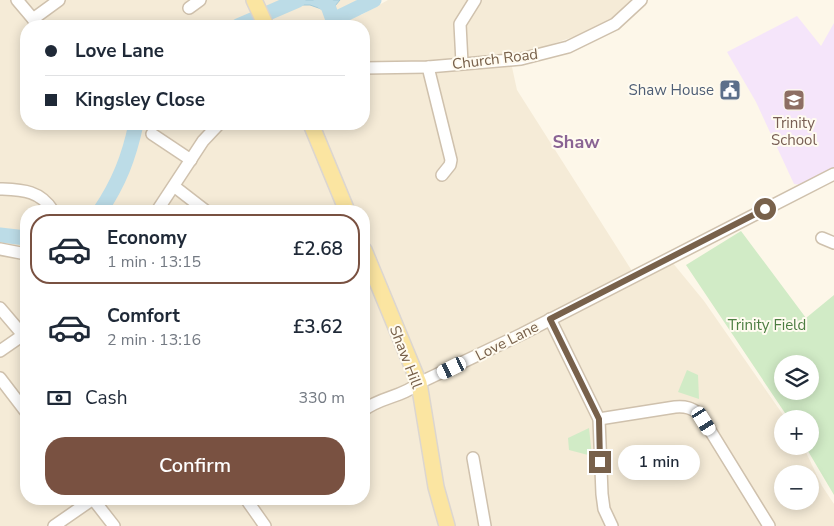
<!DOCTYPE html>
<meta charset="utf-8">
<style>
body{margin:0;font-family:"Nunito Sans",sans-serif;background:#f6f6f7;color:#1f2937;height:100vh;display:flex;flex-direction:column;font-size:19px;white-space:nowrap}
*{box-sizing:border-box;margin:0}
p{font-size:16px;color:#747a83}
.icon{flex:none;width:28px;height:28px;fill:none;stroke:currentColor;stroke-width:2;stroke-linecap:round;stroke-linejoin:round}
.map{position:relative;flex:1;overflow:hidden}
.panel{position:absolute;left:20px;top:205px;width:350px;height:300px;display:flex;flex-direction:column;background:#fff;border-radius:20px;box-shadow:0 2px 12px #0003}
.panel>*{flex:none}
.hud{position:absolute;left:20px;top:20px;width:350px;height:110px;border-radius:20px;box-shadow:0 2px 12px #0003;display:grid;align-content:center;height:110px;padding:0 25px;background:#fff}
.fabs{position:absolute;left:774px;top:355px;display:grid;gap:10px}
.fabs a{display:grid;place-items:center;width:45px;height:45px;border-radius:50%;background:#fff;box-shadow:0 2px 12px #0003;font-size:25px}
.end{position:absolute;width:22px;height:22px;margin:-11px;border:6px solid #78614b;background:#fff;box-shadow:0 0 0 2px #fff}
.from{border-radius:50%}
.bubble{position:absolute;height:35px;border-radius:18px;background:#fff;box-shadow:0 2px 12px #0003;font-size:16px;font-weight:600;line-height:35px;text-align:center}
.car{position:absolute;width:15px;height:30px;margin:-15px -8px;border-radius:6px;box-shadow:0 0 4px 1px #0007;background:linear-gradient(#fff 24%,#345 0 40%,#fff 0 76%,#345 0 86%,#fff 0)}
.hud b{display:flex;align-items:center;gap:18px;height:48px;font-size:19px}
.hud b+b{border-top:1px solid #e0e1e3}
.hud i{width:12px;height:12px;background:#1f2937}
ul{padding:9px 0 0;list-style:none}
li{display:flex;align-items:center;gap:15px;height:70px;margin:0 10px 8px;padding:0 15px;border:2px solid transparent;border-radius:20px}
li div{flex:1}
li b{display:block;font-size:19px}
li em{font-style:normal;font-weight:600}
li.selected{border-color:#795141}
li>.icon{width:45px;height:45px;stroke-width:1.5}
.pay{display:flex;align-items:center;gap:12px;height:55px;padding:0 25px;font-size:19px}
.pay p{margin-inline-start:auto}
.action{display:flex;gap:10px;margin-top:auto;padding:10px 25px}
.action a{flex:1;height:58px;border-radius:20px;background:#795141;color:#fff;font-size:20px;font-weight:600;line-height:58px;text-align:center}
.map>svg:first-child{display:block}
.residential{fill:#f5ebd7;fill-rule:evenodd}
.education{fill:#f5e5fa}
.green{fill:#d1ebc6;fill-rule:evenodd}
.water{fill:#bcdce7;stroke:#a2cad9}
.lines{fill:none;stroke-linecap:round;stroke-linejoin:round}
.river{stroke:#bcdce7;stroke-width:15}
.minor-casing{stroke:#cfc1ad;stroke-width:14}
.major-casing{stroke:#dcd6d0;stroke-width:18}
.minor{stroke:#fff;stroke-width:11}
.major{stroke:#fbe5a1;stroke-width:15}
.route{stroke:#78614b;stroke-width:6}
.labels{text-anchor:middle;stroke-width:4;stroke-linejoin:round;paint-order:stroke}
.street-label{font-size:15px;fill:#78614b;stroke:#fffbf0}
.service-label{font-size:15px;fill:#4e5e75;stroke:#fffbf0;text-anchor:end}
.education-label{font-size:15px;fill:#785e54;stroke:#fffbf0}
.park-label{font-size:15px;fill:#4d7e42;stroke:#fffbf0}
.quarter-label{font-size:18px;font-weight:bold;fill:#8a6494;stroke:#fffbf0}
</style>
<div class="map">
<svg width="834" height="526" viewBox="0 0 834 526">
<rect width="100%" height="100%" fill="#fdf7e9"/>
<path class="residential" d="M0,0H356L361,15L388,0H634L609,21L579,35L510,58L517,90L632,271L645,275L672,262L704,301L786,419H782V446H803L822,486L834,504V526H0ZM26,26H364V124H26ZM26,211H364V499H26ZM782,474H810V501H782Z"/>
<path class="education" d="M797,16L821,46L834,23V170L802,185L794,184L756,102L727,52Z"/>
<g class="green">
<path d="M741,231L806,318L834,295V495L805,446H810V419H789L686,265ZM782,364H810V391H782Z"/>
<path d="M687,370L698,375L699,399L678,392Z"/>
<path d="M589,428L592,456L569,450L568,438Z"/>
</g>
<path class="water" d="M289,0H340L330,12L310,5H300L270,15L269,9Z"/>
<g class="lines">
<g class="river">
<path d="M321,0L328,6L333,20L374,0"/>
<path d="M238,26L298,0"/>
<path d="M100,211C119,183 129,157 136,124"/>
<path d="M0,235L26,238"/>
</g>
<g class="minor-casing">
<g id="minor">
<path d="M17,0L39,26"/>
<path d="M189,8L200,0"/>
<path d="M33,19L59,0"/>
<path d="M462,63L460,24L475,0"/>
<path d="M428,67L451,160L450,165L442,175"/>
<path d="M364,68L428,67L521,59L568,47L615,24L641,0"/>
<path d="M152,134L191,160"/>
<path d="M175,187L206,211"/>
<path d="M0,189C22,190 40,190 53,211"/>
<path d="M157,211L203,141L219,124"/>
<path d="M822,238L834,243"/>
<path d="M0,249L26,254"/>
<path d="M0,308L23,335"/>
<path d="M550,319L599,419L602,494L604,509L612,526"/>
<path d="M0,351L26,333"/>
<path d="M0,378L26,412"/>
<path d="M364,410C380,397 403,397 419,383L522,334L834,174"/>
<path d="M599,419L675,407C686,406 691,408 700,414L769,526"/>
<path d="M473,458L485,526"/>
<path d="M93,499L114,526"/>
<path d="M246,499L265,526"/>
<path d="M54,526L93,499"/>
</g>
</g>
<g class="major-casing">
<g id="major">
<path d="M254,0L266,26"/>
<path d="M311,124L347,211"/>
<path d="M364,250L419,383L436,487L447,526"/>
</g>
</g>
<use href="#minor" class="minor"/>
<use href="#major" class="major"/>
</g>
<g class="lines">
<path class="route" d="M600,462L599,419L550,319L765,209"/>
</g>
<defs>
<g id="civic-square" transform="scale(1.125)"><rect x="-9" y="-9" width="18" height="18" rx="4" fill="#5c6f8a" stroke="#fffbf0"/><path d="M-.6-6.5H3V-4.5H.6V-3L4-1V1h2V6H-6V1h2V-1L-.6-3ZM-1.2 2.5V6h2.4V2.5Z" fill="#fff"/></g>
<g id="school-square" transform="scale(1.125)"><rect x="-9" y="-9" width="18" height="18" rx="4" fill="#8d6e63" stroke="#fffbf0"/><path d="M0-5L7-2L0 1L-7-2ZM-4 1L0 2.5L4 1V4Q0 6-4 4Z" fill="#fff"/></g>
</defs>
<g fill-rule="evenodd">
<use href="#civic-square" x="730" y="90"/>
<use href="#school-square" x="794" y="100"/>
</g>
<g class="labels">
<g class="street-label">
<text transform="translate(495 59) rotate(-7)" y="5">Church Road</text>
<text transform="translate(507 341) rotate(-27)" y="5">Love Lane</text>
<text transform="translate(406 357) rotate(69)" y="5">Shaw Hill</text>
</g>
<g class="service-label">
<text x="714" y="95">Shaw House</text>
</g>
<g class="education-label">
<text x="794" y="128">Trinity<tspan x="794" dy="17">School</tspan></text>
</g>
<g class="park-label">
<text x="767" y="330">Trinity Field</text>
</g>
<g class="quarter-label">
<text x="576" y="148">Shaw</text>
</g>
</g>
</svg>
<div class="fabs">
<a><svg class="icon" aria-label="layers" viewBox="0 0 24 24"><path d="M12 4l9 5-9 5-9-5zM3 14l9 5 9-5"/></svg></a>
<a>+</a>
<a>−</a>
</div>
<i class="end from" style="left:765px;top:209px"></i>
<i class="end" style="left:600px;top:462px"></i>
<div class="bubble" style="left:618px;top:445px;width:82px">1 min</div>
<i class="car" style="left:452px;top:368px;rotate:244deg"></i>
<i class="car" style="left:704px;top:421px;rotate:148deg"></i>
<div class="hud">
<b><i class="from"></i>Love Lane</b>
<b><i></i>Kingsley Close</b>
</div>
<section class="panel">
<ul>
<li class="selected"><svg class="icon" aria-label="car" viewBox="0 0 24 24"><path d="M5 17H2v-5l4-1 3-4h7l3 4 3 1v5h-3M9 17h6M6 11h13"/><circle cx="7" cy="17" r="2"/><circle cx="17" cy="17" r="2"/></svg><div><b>Economy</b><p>1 min · 13:15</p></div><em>£2.68</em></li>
<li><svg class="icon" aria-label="car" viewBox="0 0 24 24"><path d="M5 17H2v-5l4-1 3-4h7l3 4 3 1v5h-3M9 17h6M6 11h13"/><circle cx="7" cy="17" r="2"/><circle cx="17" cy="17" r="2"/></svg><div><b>Comfort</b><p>2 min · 13:16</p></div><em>£3.62</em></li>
</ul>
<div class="pay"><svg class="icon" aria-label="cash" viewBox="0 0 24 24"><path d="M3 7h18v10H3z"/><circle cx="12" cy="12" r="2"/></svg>Cash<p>330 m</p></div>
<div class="action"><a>Confirm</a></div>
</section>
</div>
